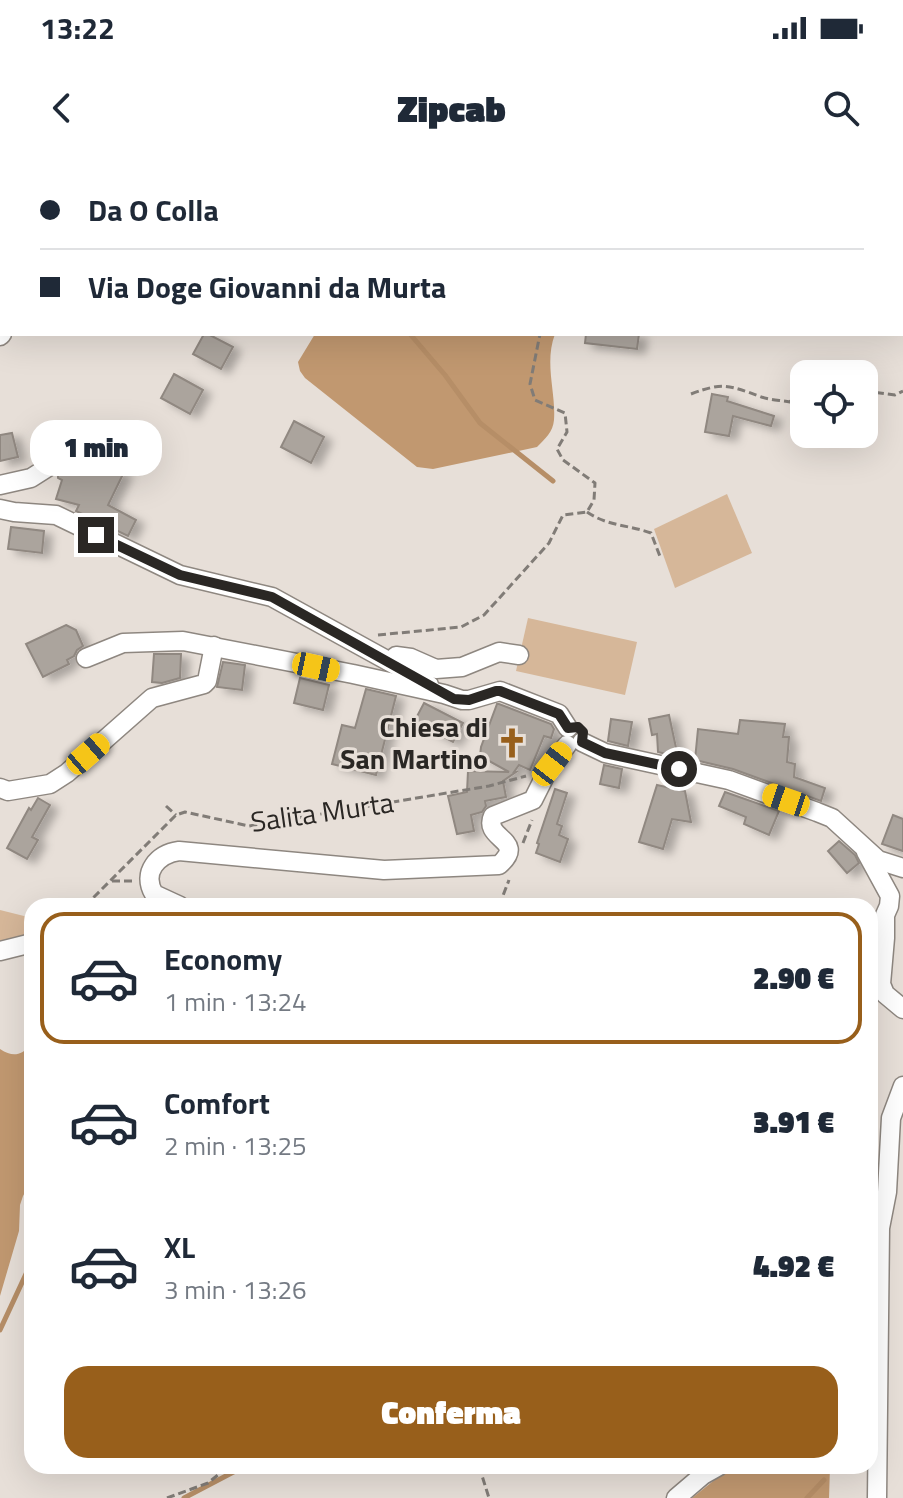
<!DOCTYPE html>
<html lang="it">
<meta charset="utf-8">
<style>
body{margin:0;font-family:"Titillium Web",sans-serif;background:#f2f2f3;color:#1f2937;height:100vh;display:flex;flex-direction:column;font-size:30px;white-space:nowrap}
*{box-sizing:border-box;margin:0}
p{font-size:26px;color:#747a83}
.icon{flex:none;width:44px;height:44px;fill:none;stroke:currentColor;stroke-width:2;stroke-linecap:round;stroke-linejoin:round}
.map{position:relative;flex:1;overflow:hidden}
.drawer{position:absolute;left:24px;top:738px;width:854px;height:576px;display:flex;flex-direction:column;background:#fff;border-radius:24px;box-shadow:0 8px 32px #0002}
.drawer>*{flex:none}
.guide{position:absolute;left:0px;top:0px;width:904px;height:176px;box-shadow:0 8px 32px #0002;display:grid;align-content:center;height:176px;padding:0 40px;background:#fff}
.buttons{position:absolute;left:790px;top:200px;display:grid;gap:16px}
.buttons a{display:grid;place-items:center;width:88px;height:88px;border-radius:16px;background:#fff;box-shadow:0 8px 32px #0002;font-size:40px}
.end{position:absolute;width:36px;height:36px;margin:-18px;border:10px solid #2a2724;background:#fff;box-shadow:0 0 0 4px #fff}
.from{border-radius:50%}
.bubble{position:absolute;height:56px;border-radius:24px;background:#fff;box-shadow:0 8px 32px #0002;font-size:26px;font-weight:800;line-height:56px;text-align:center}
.car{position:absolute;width:24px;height:48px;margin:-24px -12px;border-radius:10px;box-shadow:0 0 6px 2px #0007;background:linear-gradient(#f5c518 24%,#345 0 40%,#f5c518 0 76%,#345 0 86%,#f5c518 0)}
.guide b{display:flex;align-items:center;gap:28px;height:76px;font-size:30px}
.guide b+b{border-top:2px solid #e0e1e3}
.guide i{width:20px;height:20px;background:#1f2937}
ul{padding:14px 0 0;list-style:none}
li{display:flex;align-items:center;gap:24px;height:132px;margin:0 16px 12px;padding:0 24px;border:4px solid transparent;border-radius:24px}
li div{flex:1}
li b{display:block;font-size:30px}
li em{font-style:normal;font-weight:800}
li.on{border-color:#985f1b}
li>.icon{width:72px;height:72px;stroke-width:1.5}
.action{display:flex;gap:16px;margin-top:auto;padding:16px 40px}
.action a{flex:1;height:92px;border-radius:24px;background:#985f1b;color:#fff;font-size:32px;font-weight:800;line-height:92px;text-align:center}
.status{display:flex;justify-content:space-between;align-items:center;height:56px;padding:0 40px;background:#fff;direction:ltr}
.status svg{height:22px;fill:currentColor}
header{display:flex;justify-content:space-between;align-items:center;height:104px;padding:0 40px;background:#fff;font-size:36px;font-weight:800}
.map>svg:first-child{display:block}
.green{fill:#d6b799}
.forest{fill:#c19870}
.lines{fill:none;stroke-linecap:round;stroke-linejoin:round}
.stream{stroke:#b68e67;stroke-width:5}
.building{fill:#aba49d;stroke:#908881;stroke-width:2;filter:url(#shadow)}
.minor-casing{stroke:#8e8780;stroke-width:21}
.path{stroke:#817c77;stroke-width:3;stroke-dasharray:8 4;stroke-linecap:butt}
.minor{stroke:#fff;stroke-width:18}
.route{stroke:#2a2724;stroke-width:10}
.labels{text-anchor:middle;stroke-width:6;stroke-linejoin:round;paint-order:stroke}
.poi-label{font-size:28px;font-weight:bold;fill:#2a2724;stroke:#e7dfd8;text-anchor:end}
.street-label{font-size:28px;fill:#2a2724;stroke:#e7dfd8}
</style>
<div class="status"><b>13:22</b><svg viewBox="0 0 49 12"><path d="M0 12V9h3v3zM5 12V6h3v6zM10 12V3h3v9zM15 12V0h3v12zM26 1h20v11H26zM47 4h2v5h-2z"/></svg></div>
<header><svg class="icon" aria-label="back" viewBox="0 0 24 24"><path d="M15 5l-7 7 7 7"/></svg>Zipcab<svg class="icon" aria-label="search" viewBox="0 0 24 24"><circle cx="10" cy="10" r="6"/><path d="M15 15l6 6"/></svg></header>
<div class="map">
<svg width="903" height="1338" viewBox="0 0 903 1338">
<defs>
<filter id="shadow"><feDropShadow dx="8" dy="4.5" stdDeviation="4" flood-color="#0004"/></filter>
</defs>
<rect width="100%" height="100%" fill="#e7dfd8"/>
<g class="green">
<path d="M727,334L752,393L675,428L654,369Z"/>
<path d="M528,458L637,482L625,535L516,511Z"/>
<path d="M0,750L32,758V771L16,779L0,784Z"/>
</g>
<g class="forest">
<path d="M521,0H903V79L902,2H523Z"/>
<path d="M315,174H555C544,203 556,232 554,260C553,272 545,279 537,287L433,309L417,307L305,218L300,211L298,202Z"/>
<path d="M32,885V1020L23,1036L20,1045L19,1071L0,1136V889C14,898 20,895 32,885Z"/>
<path d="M732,1306H830L829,1338H692Z"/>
</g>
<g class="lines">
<g class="stream">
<path d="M735,0V2"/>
<path d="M877,0L881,2"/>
<path d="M902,13L903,14"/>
<path d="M410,174L445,215L480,263L553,321"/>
<path d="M0,1170L32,1101"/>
<path d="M184,1338L243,1307L249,1306"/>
<path d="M807,1338L824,1320"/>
</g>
</g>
<g class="building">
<path d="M204,174H208L233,187L221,209L193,194Z"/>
<path d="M586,174H639L637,189L585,183Z"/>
<path d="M174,214L203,230L190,254L161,238Z"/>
<path d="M712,234L728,237L727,241L774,256L771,266L733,256L729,276L705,272Z"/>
<path d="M294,261L324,277L311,303L281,287Z"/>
<path d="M12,273L18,297L0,301V275Z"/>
<path d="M64,274L92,279L88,308L115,309L124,312L108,345L136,360L128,376L76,351L79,345L56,339L62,320L58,318V315L64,307L62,291Z"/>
<path d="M11,367L44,371L42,393L8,389Z"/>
<path d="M66,465L76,470L83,486L77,490L74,496L67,500L69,504L43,517L26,484Z"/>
<path d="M154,494H181L180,518L162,523L152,522Z"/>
<path d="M223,502L245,505L242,530L217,527Z"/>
<path d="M300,518L329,525L323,550L294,543Z"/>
<path d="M366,529L396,536L376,615L332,604L342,565L355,568Z"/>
<path d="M424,543L463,563L453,582L414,562Z"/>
<path d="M497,544H499L551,564L554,569L551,578L544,576L530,610L519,605L514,612H516L503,621L506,637L485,641L486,646L482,652L471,655L474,671L457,674L448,636L467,632L468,611L509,612L480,596L481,587Z"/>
<path d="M669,555L678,597L658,592L657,574L652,575L649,559Z"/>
<path d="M611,559L632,562L628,586L608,581Z"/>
<path d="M740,560L785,564L783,577H789L787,602L795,604L794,617L825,628L821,641L733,609L695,600L698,569L738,574Z"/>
<path d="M604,605L622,609L619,628L600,624Z"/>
<path d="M657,625L685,631L691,662L672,659L663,689L639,682Z"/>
<path d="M555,629L567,633L557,664L562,666L559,675L568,679L560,702L536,693L539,684L537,683Z"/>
<path d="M725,632L779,651L769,675L744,664L746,657L719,646Z"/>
<path d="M38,638L50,645L32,677L38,680L27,699L7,688L29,648L31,650Z"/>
<path d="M893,655L903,659V691L882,684Z"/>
<path d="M839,681L855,695L859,703L847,713L828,691Z"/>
</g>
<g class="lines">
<g class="minor-casing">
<g id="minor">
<path d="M164,0L169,2"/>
<path d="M378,2L385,0"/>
<path d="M0,107L2,104"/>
<path d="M0,176L2,174"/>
<path d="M0,325L31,318L53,304L50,293"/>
<path d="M0,349L14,352L56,355L180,415L272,437L390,502L429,525"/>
<path d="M86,498L123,483L183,481L353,514L444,534L462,540H469L500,531L559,554L568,568"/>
<path d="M390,502L396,496L411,498L436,509L462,507L499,492L519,495"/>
<path d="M582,582L605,593L729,620L817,652L832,658L878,700L903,708"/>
<path d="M0,628L8,631L50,624L67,613L152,538L204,524L207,521L214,486"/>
<path d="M866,692L890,736L889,746L885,755V778L881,824L885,834L903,849"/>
<path d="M180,746L154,734C141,712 158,694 179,691L384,710L499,705C528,680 482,679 493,656L533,640L548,610L567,585"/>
<path d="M0,791L32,783"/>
<path d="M676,1338L703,1315L719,1306"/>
<path d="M877,1338L880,1068L887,1032L891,958L903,926"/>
</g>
</g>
<g class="path">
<path d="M581,0L583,2"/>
<path d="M864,231L895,235L903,231"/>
<path d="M691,234C723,222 728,225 759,236C768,240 780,240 790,242L796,225L804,222"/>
<path d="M587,352C607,366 629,365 651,373L661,399"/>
<path d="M378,475L461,467L484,455L549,383L563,355L587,352L594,340L595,323L563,300L557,289L567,272L565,253L535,240L530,224L540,174"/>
<path d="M166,646L176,655"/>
<path d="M523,683L532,660"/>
<path d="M112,721H133"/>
<path d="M85,746L176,655L185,652L249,666L489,626L526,616"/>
<path d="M499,746L509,720"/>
<path d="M479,1306L489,1338"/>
<path d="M167,1338L208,1323L229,1306"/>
</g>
<use href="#minor" class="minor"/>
</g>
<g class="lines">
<path class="route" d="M96,375L180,415L272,437L454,539L469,540L496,531H500L559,554L568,568L578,567L583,572L582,582L605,593L679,609"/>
</g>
<defs>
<g id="church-bare" transform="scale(2.4)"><path d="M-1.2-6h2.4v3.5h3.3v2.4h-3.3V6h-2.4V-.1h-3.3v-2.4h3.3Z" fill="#985f1b" stroke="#e7dfd8" stroke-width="2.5" paint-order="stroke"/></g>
</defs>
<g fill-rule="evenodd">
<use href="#church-bare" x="512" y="583"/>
</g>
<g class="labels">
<g class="poi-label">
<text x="488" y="577">Chiesa di<tspan x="488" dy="32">San Martino</tspan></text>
</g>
<g class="street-label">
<text transform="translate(322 652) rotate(-8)" y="10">Salita Murta</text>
</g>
</g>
</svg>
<div class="buttons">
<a><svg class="icon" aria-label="locate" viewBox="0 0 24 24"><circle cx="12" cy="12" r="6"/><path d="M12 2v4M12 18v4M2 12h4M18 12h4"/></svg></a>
</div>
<i class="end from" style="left:679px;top:609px"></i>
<i class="end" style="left:96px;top:375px"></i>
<div class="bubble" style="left:30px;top:260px;width:132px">1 min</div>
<i class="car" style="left:316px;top:507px;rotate:102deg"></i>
<i class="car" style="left:88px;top:594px;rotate:49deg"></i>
<i class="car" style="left:552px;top:604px;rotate:38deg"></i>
<i class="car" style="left:786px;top:640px;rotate:289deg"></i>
<div class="guide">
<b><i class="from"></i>Da O Colla</b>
<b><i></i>Via Doge Giovanni da Murta</b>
</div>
<section class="drawer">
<ul>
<li class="on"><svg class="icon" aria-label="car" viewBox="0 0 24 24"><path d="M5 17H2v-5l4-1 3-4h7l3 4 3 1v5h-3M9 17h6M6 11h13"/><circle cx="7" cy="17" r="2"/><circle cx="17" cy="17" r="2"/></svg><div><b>Economy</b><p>1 min · 13:24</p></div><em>2.90 €</em></li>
<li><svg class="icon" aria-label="car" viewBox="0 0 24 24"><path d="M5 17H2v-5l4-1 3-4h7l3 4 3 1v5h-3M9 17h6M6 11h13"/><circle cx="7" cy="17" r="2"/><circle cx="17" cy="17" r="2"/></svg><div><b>Comfort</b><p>2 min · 13:25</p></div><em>3.91 €</em></li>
<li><svg class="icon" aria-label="car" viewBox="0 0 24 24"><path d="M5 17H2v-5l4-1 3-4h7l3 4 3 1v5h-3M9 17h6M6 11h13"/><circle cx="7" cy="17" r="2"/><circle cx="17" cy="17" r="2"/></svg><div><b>XL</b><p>3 min · 13:26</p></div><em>4.92 €</em></li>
</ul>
<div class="action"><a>Conferma</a></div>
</section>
</div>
